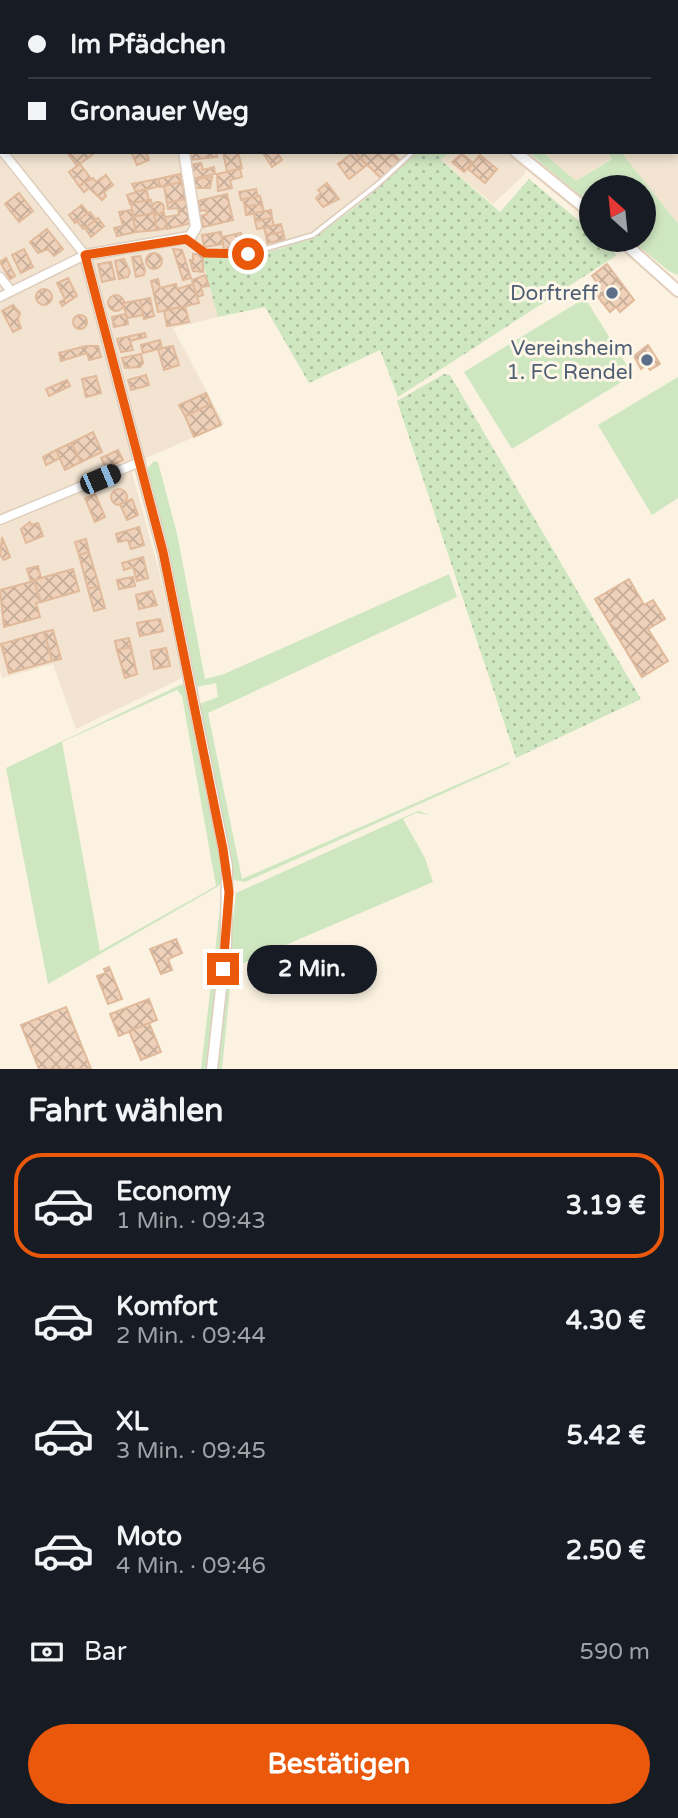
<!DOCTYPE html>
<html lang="de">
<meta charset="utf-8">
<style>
body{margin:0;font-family:"Varela Round",sans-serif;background:#242831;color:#f1f3f6;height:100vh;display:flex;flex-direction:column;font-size:26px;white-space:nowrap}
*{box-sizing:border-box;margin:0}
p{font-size:23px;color:#9ea1a6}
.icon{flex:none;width:38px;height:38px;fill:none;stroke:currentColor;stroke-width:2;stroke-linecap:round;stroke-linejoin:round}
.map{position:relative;height:1069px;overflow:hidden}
.panel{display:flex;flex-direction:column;background:#171b24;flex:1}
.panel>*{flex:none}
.hud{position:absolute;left:0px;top:0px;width:679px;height:154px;box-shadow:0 4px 10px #0003;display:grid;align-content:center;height:154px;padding:0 28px;background:#171b24}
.needle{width:46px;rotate:333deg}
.buttons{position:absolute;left:579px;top:175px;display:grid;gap:14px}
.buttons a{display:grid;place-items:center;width:77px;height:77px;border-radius:50%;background:#171b24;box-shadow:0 4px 10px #0003;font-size:35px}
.end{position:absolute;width:32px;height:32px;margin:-16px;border:9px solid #ea580c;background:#fff;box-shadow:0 0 0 4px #fff}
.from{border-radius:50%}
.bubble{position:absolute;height:49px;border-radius:24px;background:#171b24;box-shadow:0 4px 10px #0003;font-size:23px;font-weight:700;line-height:49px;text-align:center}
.car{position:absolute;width:21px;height:42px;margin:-21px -10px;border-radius:9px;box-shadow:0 0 5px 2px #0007;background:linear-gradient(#222 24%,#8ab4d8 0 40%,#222 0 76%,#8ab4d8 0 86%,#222 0)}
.hud b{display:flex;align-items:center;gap:24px;height:66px;font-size:26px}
.hud b+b{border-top:2px solid #363941}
.hud i{width:18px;height:18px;background:#f1f3f6}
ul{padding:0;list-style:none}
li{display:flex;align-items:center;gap:21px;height:105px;margin:0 14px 10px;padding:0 14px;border:4px solid transparent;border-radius:28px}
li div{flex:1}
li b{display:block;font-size:26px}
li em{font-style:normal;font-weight:700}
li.selected{border-color:#ea580c}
li>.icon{width:63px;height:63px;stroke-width:1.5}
h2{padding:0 28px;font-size:32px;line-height:84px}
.pay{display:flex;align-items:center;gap:18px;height:77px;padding:0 28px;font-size:26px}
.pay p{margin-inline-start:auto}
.action{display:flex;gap:14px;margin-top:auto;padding:14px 28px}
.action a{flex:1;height:80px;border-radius:42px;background:#ea580c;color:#fff;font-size:28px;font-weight:700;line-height:80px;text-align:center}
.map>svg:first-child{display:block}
.residential{fill:#f2e4d0}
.grass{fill:#cfe7c1;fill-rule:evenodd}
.garden{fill:url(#garden-dots)}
.building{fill:url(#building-cross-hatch);stroke:#e1b99b;stroke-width:2}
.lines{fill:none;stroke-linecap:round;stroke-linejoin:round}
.service-casing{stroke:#decebe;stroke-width:7}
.minor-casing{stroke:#decebe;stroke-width:11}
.tertiary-casing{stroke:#decebe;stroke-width:13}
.secondary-casing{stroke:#e3d0bc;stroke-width:14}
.service{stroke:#fff;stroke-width:3.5}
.minor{stroke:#fff;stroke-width:8}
.tertiary{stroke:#fff;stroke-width:10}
.secondary{stroke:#fff;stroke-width:10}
.route{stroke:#ea580c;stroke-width:9}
.service-dot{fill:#5c6f8a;stroke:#fef6e7;stroke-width:2.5}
.labels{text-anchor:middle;stroke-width:6;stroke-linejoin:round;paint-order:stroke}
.service-label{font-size:21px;fill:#4e5e75;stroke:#fef6e7;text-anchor:end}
</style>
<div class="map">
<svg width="678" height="1069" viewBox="0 0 678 1069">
<defs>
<pattern id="garden-dots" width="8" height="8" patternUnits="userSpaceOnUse" patternTransform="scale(1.75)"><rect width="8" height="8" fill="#cfe7c1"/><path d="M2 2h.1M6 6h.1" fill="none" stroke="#acbe9f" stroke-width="1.8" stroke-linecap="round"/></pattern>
<pattern id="building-cross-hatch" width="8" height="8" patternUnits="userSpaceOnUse" patternTransform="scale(1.75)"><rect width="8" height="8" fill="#efd1ba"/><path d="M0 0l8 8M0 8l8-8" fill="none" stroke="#c6ad99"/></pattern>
</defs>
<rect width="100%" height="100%" fill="#fbf2e1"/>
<g class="residential">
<path d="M0,0H678V224L621,152H677V2H2V152H410L311,238L261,254H204V266L218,317L173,328L224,424L130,465L159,571L182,678L76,729L53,664L2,678L0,670Z"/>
<path d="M450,152H529L530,154L524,175L493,204L441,160Z"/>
<path d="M542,152H608L612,158L576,181Z"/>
</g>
<g class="grass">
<path d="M529,152H542L576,181L612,159L608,152H621L678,224V275L669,271L631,240H644V187H592L591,206Z"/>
<path d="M585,298L633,375L512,449L464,372Z"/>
<path d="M678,377V498L652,515L598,425Z"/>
<path d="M154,461L158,462L177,534L205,679L224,674L449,574L457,597L208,713L242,879L511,761L509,764L245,882L234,880L200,704L218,697L216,683L197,687L168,549L147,469Z"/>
<path d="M182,684L186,687L224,880L217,887L48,984L6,768ZM177,690L182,696L216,886L100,951L62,742Z"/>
<path d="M418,811L431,815L416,813L403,819L425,858L433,882L232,968L222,1069H216L236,893Z"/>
<path d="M224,900L207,1069H201L221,901Z"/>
</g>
<g class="garden">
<path d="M416,152H450L441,160L500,212L529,179L591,231L592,240H601L617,255L398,397L380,350L309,383L265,307L218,317L204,266V254C222,255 240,257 258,254C321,244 372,195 416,152Z"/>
<path d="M444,374L450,375L641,699L516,758L397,401Z"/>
</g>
<g class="building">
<path d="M67,152H96L77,166Z"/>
<path d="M131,152H146L149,160L137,165Z"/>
<path d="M189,152H216L217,157L190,160Z"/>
<path d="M223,152H238L242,168L227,172Z"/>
<path d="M277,152L282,160L272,167L263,153Z"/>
<path d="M354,152L367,165L349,179L338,164Z"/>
<path d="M354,152H392L400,161L382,179Z"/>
<path d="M462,154L472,162L464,172L452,162Z"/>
<path d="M480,155L497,169L485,183L468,169Z"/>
<path d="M201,163L203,170L214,167L215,174L192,179L190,165Z"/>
<path d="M80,164L91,179L79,186L69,172Z"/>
<path d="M240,169L242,177L230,180L232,188L218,191L217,174Z"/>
<path d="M180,174L181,182L160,187L158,179Z"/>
<path d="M106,175L113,185L104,192L106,196L102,200L89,188L84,192L79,186L93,178L96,182Z"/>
<path d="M212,177L210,188H194L192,180Z"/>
<path d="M158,179L160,186L136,192L132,184Z"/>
<path d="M182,182L185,199L167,203L164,186Z"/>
<path d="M327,183L339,199L323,207L316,198L321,193L318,190Z"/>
<path d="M146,189L149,200L130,204L127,195Z"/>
<path d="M256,189L258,197L241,200L239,192Z"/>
<path d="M19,193L33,211L19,222L5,204Z"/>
<path d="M227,194L233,220L203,227L201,216L207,214L206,210L200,211L198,201Z"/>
<path d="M260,196L262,204L245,207L243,199Z"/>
<path d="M185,199L191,223L167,229L165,217L179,215L178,208L168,209L167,203Z"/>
<path d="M151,200L154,213L133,217L131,203Z"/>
<circle cx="158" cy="208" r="6"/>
<path d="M262,204L264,212L246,215L245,207Z"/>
<path d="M82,205L88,213L75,223L69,215Z"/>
<path d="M132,210L136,232L117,236L114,228L123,226L119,212Z"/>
<path d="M271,210L272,218L255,221L254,213Z"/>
<path d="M90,212L96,220L83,229L77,221Z"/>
<path d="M154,213L157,230L136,232L133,217Z"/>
<path d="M164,213L167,228L157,230L154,215Z"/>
<path d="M98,218L104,226L91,237L85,228Z"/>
<path d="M272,218L274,226L257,229L255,221Z"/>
<path d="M281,224L283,232L266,235L264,228Z"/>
<path d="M47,229L63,249L54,256L48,249L38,253L30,242Z"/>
<path d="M221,232L223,244L204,247L202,235Z"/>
<path d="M283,232L285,240L267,243L266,235Z"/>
<path d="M241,233L244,247L224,250L222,237Z"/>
<path d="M24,249L33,267L21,273L12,255Z"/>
<path d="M173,249L182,250L191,278L183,280Z"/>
<circle cx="154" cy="261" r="8"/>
<path d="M193,254H203V272L193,271L190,260H193Z"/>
<path d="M140,256L145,270L144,275L136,277L132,257Z"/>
<path d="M6,258L15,276L10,279L0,262Z"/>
<path d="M124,259L130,272L128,277L119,279L115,261Z"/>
<path d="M111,262L115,279L102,282L98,264Z"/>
<path d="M607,264L634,300L620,312L616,307L610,312L590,287L596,281L592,276Z"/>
<path d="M205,275L209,286L201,287L203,295L197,297L192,280Z"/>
<path d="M68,278L77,296L62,306L60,302L65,299L57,283Z"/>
<path d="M158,279L160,288L176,284L177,289L193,284L199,303L158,312L151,281Z"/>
<circle cx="44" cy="297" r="8"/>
<circle cx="116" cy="303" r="8"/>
<path d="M150,298L154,316L144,319L140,300Z"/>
<path d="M140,300L143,315L127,318L123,303Z"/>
<path d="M13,305L20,313L18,320L21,328L13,332L2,311Z"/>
<path d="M185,306L189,322L167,326L164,311Z"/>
<path d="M126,314L128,324L114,327L112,317Z"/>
<circle cx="80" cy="322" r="7"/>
<path d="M145,333L146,337L130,341L133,350L121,352L117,339Z"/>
<path d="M160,340L162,348L143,353L141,345Z"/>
<path d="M648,345L660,364L650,370L647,365L641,369L634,356Z"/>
<path d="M86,346H98L101,357L89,360L87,353L61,361L59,353Z"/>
<path d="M173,346L179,365L164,370L158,349Z"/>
<path d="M141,354L143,363L140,367L125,368L122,358Z"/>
<path d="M146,375L149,385L131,390L128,380Z"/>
<path d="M96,376L101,393L86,397L82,379Z"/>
<path d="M67,380L70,386L49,396L46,389Z"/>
<path d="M206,393L211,404L185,416L179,405Z"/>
<path d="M211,404L221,425L194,437L185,416Z"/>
<path d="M93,432L102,452L81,462L71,443Z"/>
<path d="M71,443L81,462L65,470L56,450Z"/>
<path d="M56,450L60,458L46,465L43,457Z"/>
<path d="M118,450L123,460L106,468L101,458Z"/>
<circle cx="119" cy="497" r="8"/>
<path d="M95,494L105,517L95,522L85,498Z"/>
<path d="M132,499L138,515L127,520L120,504Z"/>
<path d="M30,522L31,525L38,523L43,536L26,543L21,529Z"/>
<path d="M139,527L144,545L131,549L128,540L118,542L116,534Z"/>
<path d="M2,537L10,557L4,560L0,555Z"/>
<path d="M86,539L89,552L79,555L75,542Z"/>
<path d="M89,552L99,586L88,589L79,555Z"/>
<path d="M143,557L148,578L137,581L133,567L124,570L122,563Z"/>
<path d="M38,566L41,578L31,582L27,569Z"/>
<path d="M73,569L79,591L41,602L34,580Z"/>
<path d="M133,577L135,586L119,589L117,580Z"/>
<path d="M629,579L644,605L653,600L665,619L648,629L668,661L642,677L595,599Z"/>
<path d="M34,581L41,602L36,603L40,617L4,627L0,590Z"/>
<path d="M99,586L105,608L94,611L88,589Z"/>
<path d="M152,591L157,605L139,609L136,595Z"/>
<path d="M160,619L163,631L140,636L137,623Z"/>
<path d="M53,630L61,659L52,661L44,632Z"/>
<path d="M44,632L52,661L9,673L1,644Z"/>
<path d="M129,638L131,647L117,650L115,641Z"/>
<path d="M131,647L137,674L125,678L117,650Z"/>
<path d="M166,648L170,666L154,669L151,651Z"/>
<path d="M176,939L182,953L168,959L172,970L161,974L150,949Z"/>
<path d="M109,967L122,999L108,1004L97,976L106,973L104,969Z"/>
<path d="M149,999L157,1020L119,1036L110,1014Z"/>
<path d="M66,1007L91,1069H39L21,1025Z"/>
<path d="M149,1023L161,1052L141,1060L129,1031Z"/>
</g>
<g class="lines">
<g class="service-casing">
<path id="service" d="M187,239L205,252L248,254L313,235L378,184L413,152"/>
</g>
<g class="minor-casing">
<g id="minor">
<path d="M38,0L39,2"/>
<path d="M434,0L435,2"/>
<path d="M552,0L554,2"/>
<path d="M657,0L658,2"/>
<path d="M295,2L297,0"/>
<path d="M677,12H678"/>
<path d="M0,277L11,291"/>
<path d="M0,297L85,255L3,152"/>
<path d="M0,520L140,462"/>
</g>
</g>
<g class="tertiary-casing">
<g id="tertiary">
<path d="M159,2V0"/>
<path d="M184,152L196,227L190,237L85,255L163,552L227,866L226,944L212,1069"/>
</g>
</g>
<g class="secondary-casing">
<g id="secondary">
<path d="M323,0L324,2"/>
<path d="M3,2L6,0"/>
<path d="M516,152L592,214"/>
<path d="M621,240L678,291"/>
</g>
</g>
<use href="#service" class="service"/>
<use href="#minor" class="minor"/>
<use href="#tertiary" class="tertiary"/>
<use href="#secondary" class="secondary"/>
</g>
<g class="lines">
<path class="route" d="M223,969L229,892L223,849L163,552L85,255L186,239L205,253L248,254"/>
</g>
<g class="service-dot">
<circle cx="612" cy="293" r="7"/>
<circle cx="647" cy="360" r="7"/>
</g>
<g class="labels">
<g class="service-label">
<text x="598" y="300">Dorftreff</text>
<text x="633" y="355">Vereinsheim<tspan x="633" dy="24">1. FC Rendel</tspan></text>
</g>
</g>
</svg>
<div class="buttons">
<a><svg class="needle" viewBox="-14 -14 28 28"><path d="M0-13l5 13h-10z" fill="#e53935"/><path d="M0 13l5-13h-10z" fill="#9ea1a6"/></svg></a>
</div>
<i class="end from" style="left:248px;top:254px"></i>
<i class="end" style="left:223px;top:969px"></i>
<div class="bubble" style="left:247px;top:945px;width:130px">2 Min.</div>
<i class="car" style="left:100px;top:479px;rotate:67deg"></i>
<div class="hud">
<b><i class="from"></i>Im Pfädchen</b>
<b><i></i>Gronauer Weg</b>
</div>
</div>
<section class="panel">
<h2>Fahrt wählen</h2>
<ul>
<li class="selected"><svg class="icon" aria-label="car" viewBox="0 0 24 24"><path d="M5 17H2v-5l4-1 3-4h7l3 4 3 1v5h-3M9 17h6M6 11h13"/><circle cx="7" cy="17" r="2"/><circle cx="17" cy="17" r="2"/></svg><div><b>Economy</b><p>1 Min. · 09:43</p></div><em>3.19 €</em></li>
<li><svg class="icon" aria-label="car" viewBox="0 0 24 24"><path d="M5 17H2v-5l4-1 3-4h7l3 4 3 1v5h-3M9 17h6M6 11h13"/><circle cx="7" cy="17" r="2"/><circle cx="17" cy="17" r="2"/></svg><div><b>Komfort</b><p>2 Min. · 09:44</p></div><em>4.30 €</em></li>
<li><svg class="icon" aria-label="car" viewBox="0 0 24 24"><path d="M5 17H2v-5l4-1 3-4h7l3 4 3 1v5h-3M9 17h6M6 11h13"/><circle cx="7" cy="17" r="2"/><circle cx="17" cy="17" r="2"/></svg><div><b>XL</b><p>3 Min. · 09:45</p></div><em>5.42 €</em></li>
<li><svg class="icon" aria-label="car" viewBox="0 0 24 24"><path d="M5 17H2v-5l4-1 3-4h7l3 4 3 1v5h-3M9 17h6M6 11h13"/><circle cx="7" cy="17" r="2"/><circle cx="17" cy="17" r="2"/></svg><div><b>Moto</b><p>4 Min. · 09:46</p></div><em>2.50 €</em></li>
</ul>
<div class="pay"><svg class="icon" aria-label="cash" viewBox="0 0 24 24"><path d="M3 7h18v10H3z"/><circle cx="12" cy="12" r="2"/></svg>Bar<p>590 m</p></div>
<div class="action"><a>Bestätigen</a></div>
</section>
